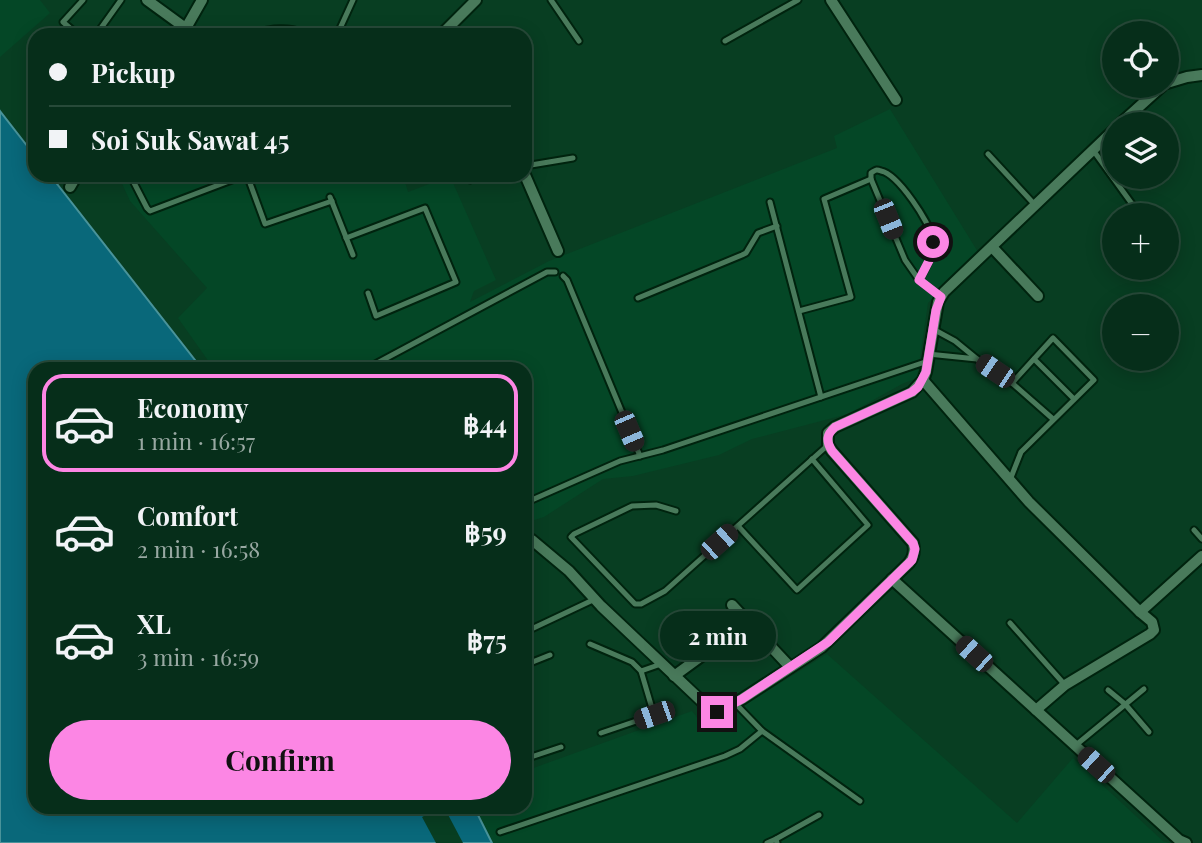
<!DOCTYPE html>
<meta charset="utf-8">
<style>
body{margin:0;font-family:"Playfair Display",serif;background:#143a27;color:#f1f3f6;height:100vh;display:flex;flex-direction:column;font-size:26px;white-space:nowrap}
*{box-sizing:border-box;margin:0}
p{font-size:23px;color:#98a8a2}
.icon{flex:none;width:38px;height:38px;fill:none;stroke:currentColor;stroke-width:2;stroke-linecap:round;stroke-linejoin:round}
.map{position:relative;flex:1;overflow:hidden}
.details{position:absolute;left:28px;top:362px;width:504px;height:452px;display:flex;flex-direction:column;background:#062e1a;border-radius:21px;box-shadow:0 4px 18px #0003,0 0 0 2px #274a39}
.details>*{flex:none}
.guide{position:absolute;left:28px;top:28px;width:504px;height:154px;border-radius:21px;box-shadow:0 4px 18px #0003,0 0 0 2px #274a39;display:grid;align-content:center;height:154px;padding:0 21px;background:#062e1a}
.controls{position:absolute;left:1102px;top:21px;display:grid;gap:14px}
.controls a{display:grid;place-items:center;width:77px;height:77px;border-radius:50%;background:#062e1a;box-shadow:0 4px 18px #0003,0 0 0 2px #274a39;font-size:35px}
.end{position:absolute;width:32px;height:32px;margin:-16px;border:9px solid #fc86e4;background:#111;box-shadow:0 0 0 4px #111}
.from{border-radius:50%}
.bubble{position:absolute;height:49px;border-radius:24px;background:#062e1a;box-shadow:0 4px 18px #0003,0 0 0 2px #274a39;font-size:23px;font-weight:700;line-height:49px;text-align:center}
.car{position:absolute;width:21px;height:42px;margin:-21px -10px;border-radius:9px;box-shadow:0 0 5px 2px #0007;background:linear-gradient(#222 24%,#8ab4d8 0 40%,#222 0 76%,#8ab4d8 0 86%,#222 0)}
.guide b{display:flex;align-items:center;gap:24px;height:66px;font-size:26px}
.guide b+b{border-top:2px solid #274a39}
.guide i{width:18px;height:18px;background:#f1f3f6}
ul{padding:12px 0 0;list-style:none}
li{display:flex;align-items:center;gap:21px;height:98px;margin:0 14px 10px;padding:0 7px;border:4px solid transparent;border-radius:21px}
li div{flex:1}
li b{display:block;font-size:26px}
li em{font-style:normal;font-weight:700}
li.on{border-color:#fc86e4}
li>.icon{width:63px;height:63px;stroke-width:1.5}
.button{display:flex;gap:14px;margin-top:auto;padding:14px 21px}
.button a{flex:1;height:80px;border-radius:42px;background:#fc86e4;color:#111;font-size:28px;font-weight:700;line-height:80px;text-align:center}
.map>svg:first-child{display:block}
.built{fill:#044726}
.water{fill:#09687a;stroke:#49939a;stroke-width:2}
.pier{fill:#083e22}
.lines{fill:none;stroke-linecap:round;stroke-linejoin:round}
.lane-casing{stroke:#00230e;stroke-width:9}
.street-casing{stroke:#00230e;stroke-width:14}
.lane{stroke:#497a5b;stroke-width:5}
.street{stroke:#497a5b;stroke-width:10}
.route{stroke:#fc86e4;stroke-width:9}
</style>
<div class="map">
<svg width="1202" height="843" viewBox="0 0 1202 843">
<rect width="100%" height="100%" fill="#083e22"/>
<g class="built">
<path d="M0,0H40L50,13L0,57Z"/>
<path d="M890,109L978,252L928,303L917,378L902,384L848,414L752,439L719,455L633,476L603,479L544,517L525,523V369H214L178,318L207,288L130,201L118,175H403L408,192L450,176L496,280L474,291L470,302L549,261L837,148L834,136Z"/>
<path d="M827,654L1017,823L1073,758L1163,841L1170,843H492L474,807H525V771L692,711L706,729Z"/>
</g>
<path class="water" d="M0,111L35,156V175H50L202,369H35V807H474L492,843H0Z"/>
<path class="pier" d="M441,807H444L463,843H436L422,817Z"/>
<g class="lines">
<g class="lane-casing">
<g id="lane">
<path d="M551,0L579,41"/>
<path d="M78,35L63,22L83,0"/>
<path d="M96,35L121,0"/>
<path d="M337,35L353,0"/>
<path d="M725,41L798,0"/>
<path d="M1093,150L1140,215"/>
<path d="M988,154L1035,205"/>
<path d="M525,166L573,158"/>
<path d="M130,175L147,208L150,211L245,175"/>
<path d="M247,175L265,224L332,201"/>
<path d="M322,175L323,177"/>
<path d="M470,180L485,175"/>
<path d="M330,197L353,255"/>
<path d="M770,202L821,397"/>
<path d="M346,238L425,208L456,282L376,316L368,293"/>
<path d="M563,276L567,280L640,456"/>
<path d="M919,280C926,267 935,254 933,239C930,223 898,174 881,171C876,169 876,170 871,173V179L905,260L919,280L940,296"/>
<path d="M638,298L742,255L746,253L758,233L777,226"/>
<path d="M799,311L851,297L824,199L871,179"/>
<path d="M933,329L955,341L977,359L1012,383L1053,419"/>
<path d="M928,354L977,359"/>
<path d="M1034,359L1074,399"/>
<path d="M366,369L547,272H555"/>
<path d="M1010,480L1021,452L1094,380L1053,338L1012,383"/>
<path d="M525,503L620,461L663,450L928,361"/>
<path d="M676,511L656,505L632,506L574,534L571,537L635,604H641L665,591L828,445"/>
<path d="M738,526L797,590L868,525L812,459"/>
<path d="M1194,530L1202,539"/>
<path d="M1010,623L1065,685"/>
<path d="M525,632L595,599"/>
<path d="M590,644L632,662L641,671"/>
<path d="M525,665L550,655"/>
<path d="M1108,690L1125,704L1149,732"/>
<path d="M735,703L762,731L860,801"/>
<path d="M601,733L654,715L641,671L661,664"/>
<path d="M1076,745L1144,689"/>
<path d="M525,759L561,747"/>
<path d="M500,832L725,756L740,749L762,731"/>
<path d="M776,839L819,815"/>
<path d="M767,843L776,839L777,843"/>
</g>
</g>
<g class="street-casing">
<g id="street">
<path d="M147,0L195,35"/>
<path d="M831,0L896,100"/>
<path d="M186,28L202,0"/>
<path d="M256,35C272,31 287,29 303,35"/>
<path d="M441,35L476,0"/>
<path d="M1167,83L1187,77L1202,75"/>
<path d="M1120,124L1162,86"/>
<path d="M525,175L558,251"/>
<path d="M70,187L77,175"/>
<path d="M992,247L1038,296"/>
<path d="M923,380L1029,502L1140,612L1152,622L1154,630L1150,634L1065,685L1036,710"/>
<path d="M525,539L532,540L569,571L601,606L712,711L717,712L723,710L742,699L822,647L909,563C914,557 915,551 913,543L832,451L828,445V433L835,427L912,392L923,380L926,372L938,302L944,292L1115,129"/>
<path d="M892,579L1179,840L1186,843"/>
<path d="M732,605L790,667"/>
<path d="M1140,612L1202,556"/>
<path d="M674,676L748,622"/>
</g>
</g>
<use href="#lane" class="lane"/>
<use href="#street" class="street"/>
</g>
<g class="lines">
<path class="route" d="M717,712L742,699L828,642L912,560L915,549L913,543L832,451C826,441 826,435 835,427L912,392L918,387L926,372L936,310L941,297L919,280L932,255L933,242"/>
</g>
</svg>
<div class="controls">
<a><svg class="icon" aria-label="locate" viewBox="0 0 24 24"><circle cx="12" cy="12" r="6"/><path d="M12 2v4M12 18v4M2 12h4M18 12h4"/></svg></a>
<a><svg class="icon" aria-label="layers" viewBox="0 0 24 24"><path d="M12 4l9 5-9 5-9-5zM3 14l9 5 9-5"/></svg></a>
<a>+</a>
<a>−</a>
</div>
<i class="end from" style="left:933px;top:242px"></i>
<i class="end" style="left:717px;top:712px"></i>
<div class="bubble" style="left:660px;top:611px;width:116px">2 min</div>
<i class="car" style="left:888px;top:219px;rotate:158deg"></i>
<i class="car" style="left:995px;top:371px;rotate:304deg"></i>
<i class="car" style="left:629px;top:431px;rotate:157deg"></i>
<i class="car" style="left:719px;top:542px;rotate:48deg"></i>
<i class="car" style="left:974px;top:654px;rotate:312deg"></i>
<i class="car" style="left:654px;top:715px;rotate:251deg"></i>
<i class="car" style="left:1096px;top:765px;rotate:312deg"></i>
<div class="guide">
<b><i class="from"></i>Pickup</b>
<b><i></i>Soi Suk Sawat 45</b>
</div>
<section class="details">
<ul>
<li class="on"><svg class="icon" aria-label="car" viewBox="0 0 24 24"><path d="M5 17H2v-5l4-1 3-4h7l3 4 3 1v5h-3M9 17h6M6 11h13"/><circle cx="7" cy="17" r="2"/><circle cx="17" cy="17" r="2"/></svg><div><b>Economy</b><p>1 min · 16:57</p></div><em>฿44</em></li>
<li><svg class="icon" aria-label="car" viewBox="0 0 24 24"><path d="M5 17H2v-5l4-1 3-4h7l3 4 3 1v5h-3M9 17h6M6 11h13"/><circle cx="7" cy="17" r="2"/><circle cx="17" cy="17" r="2"/></svg><div><b>Comfort</b><p>2 min · 16:58</p></div><em>฿59</em></li>
<li><svg class="icon" aria-label="car" viewBox="0 0 24 24"><path d="M5 17H2v-5l4-1 3-4h7l3 4 3 1v5h-3M9 17h6M6 11h13"/><circle cx="7" cy="17" r="2"/><circle cx="17" cy="17" r="2"/></svg><div><b>XL</b><p>3 min · 16:59</p></div><em>฿75</em></li>
</ul>
<div class="button"><a>Confirm</a></div>
</section>
</div>
